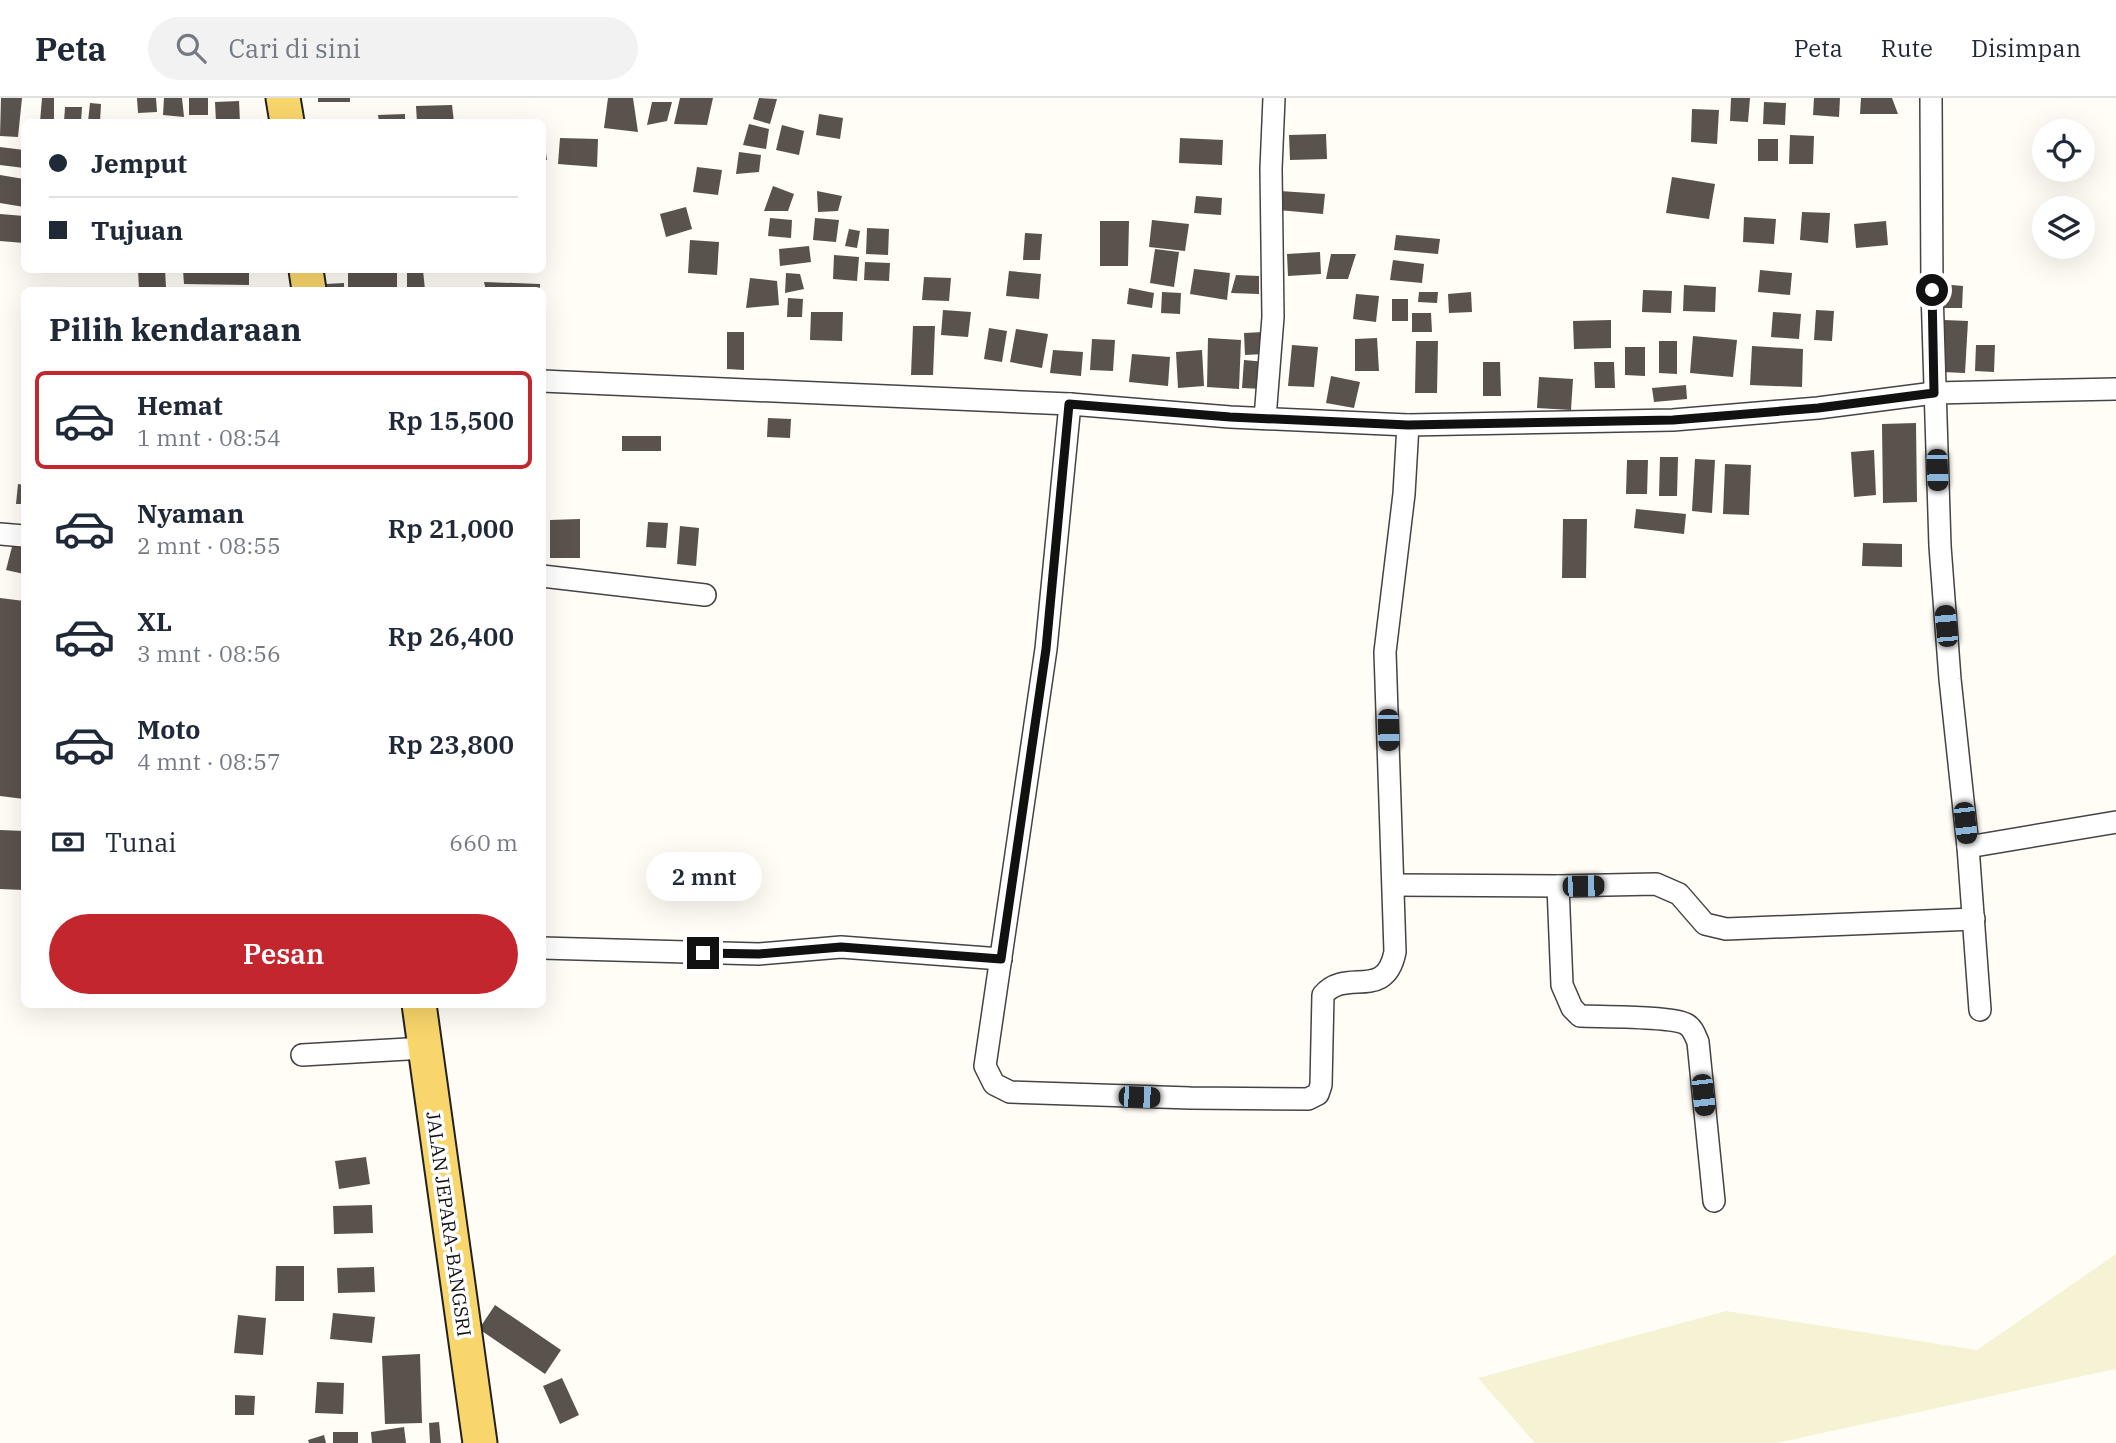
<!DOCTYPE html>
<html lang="id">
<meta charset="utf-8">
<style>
body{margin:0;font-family:"IBM Plex Serif",serif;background:#f2f2f3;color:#1f2937;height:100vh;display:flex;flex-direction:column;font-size:26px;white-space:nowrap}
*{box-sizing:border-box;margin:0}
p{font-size:23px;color:#747a83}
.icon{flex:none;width:38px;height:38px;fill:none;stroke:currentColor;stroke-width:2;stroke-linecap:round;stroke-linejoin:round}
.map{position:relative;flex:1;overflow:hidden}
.panel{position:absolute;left:21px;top:189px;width:525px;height:721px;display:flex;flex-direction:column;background:#fff;border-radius:10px;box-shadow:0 7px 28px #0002}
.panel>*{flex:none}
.hud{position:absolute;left:21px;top:21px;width:525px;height:154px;border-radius:10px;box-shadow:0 7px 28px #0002;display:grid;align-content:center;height:154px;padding:0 28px;background:#fff}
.controls{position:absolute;left:2032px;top:21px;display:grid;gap:14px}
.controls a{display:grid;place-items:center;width:63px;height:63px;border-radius:50%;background:#fff;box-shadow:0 7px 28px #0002;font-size:35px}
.end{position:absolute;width:32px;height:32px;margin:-16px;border:9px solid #111;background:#fff;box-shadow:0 0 0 4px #fff}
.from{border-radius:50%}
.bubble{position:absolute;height:49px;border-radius:24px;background:#fff;box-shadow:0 7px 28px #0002;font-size:23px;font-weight:600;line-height:49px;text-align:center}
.car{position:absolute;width:21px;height:42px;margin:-21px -10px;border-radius:9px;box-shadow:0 0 5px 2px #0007;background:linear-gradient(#222 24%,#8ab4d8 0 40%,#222 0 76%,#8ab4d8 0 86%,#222 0)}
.hud b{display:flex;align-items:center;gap:24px;height:66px;font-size:26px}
.hud b+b{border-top:2px solid #e0e1e3}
.hud i{width:18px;height:18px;background:#1f2937}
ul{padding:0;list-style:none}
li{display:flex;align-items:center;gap:21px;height:98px;margin:0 14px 10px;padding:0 14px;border:4px solid transparent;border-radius:10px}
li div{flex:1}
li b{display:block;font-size:26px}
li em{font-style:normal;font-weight:600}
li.selected{border-color:#c4262e}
li>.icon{width:63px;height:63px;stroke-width:1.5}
h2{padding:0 28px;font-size:32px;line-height:84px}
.pay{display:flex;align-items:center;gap:18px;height:77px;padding:0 28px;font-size:26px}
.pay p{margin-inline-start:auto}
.cta{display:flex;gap:14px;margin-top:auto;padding:14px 28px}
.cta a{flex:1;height:80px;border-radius:42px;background:#c4262e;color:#fff;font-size:28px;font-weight:600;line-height:80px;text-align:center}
header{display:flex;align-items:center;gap:42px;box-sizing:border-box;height:98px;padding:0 35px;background:#fff;border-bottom:2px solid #e0e1e3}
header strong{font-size:33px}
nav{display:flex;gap:38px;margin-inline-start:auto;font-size:24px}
.search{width:490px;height:63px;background:#f2f2f3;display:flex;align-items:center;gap:18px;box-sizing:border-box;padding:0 24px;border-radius:38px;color:#747a83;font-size:26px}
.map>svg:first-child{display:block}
.farmland{fill:#f6f3d4}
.building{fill:#5a524d}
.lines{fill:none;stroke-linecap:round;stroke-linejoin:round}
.minor-casing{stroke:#444;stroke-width:24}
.primary-casing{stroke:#222;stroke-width:37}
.minor{stroke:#fff;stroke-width:21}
.primary{stroke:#f9d66b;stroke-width:33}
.route{stroke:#111;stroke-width:9}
.labels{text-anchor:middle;stroke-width:7;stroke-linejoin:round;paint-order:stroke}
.street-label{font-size:19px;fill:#111;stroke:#fff}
</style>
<header>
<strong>Peta</strong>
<div class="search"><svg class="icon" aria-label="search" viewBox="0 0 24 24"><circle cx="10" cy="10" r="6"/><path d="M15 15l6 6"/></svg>Cari di sini</div>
<nav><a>Peta</a><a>Rute</a><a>Disimpan</a></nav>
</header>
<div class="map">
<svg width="2116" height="1345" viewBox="0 0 2116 1345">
<rect width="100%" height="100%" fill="#fffdf5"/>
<path class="farmland" d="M2116,1156V1273L2115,1271L1777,1345H1535L1478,1280L1726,1213L1977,1252Z"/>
<g class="building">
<path d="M1,0H22L18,39L0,38Z"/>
<path d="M42,0H54V24H40Z"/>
<path d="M137,0H156L157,14L138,15Z"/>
<path d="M164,0H182L184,19L163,17Z"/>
<rect x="189" y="0" width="19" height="17"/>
<rect x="318" y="0" width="32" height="4"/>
<path d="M608,0H633L638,34L604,30Z"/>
<path d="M680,0H713L707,27L674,26Z"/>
<path d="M759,0L777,1L770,26L753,21Z"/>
<path d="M1731,0H1750L1748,24L1730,23Z"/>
<path d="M1814,0H1840L1839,19L1813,17Z"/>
<path d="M1861,0H1892L1898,16H1860Z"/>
<path d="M239,3L240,24H216L215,4Z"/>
<path d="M652,4H672L667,23L647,27Z"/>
<path d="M1764,4L1786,5L1785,27L1763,26Z"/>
<path d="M90,5L101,6L100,24H88Z"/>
<path d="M452,7L454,24H417L416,8Z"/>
<path d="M65,9H82L81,24H64Z"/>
<path d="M1692,11L1719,12L1717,46L1691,44Z"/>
<path d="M405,16V24H379L378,17Z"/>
<path d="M819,16L843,20L840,41L816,37Z"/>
<path d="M749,26L769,31L766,51L743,47Z"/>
<path d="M782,27L804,33L799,57L776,52Z"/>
<path d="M1326,36L1327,61L1290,62L1289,37Z"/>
<path d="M1790,37L1814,38L1813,66H1789Z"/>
<path d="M560,40L598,41L597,69L558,66Z"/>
<path d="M1180,40L1223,42L1222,67L1179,65Z"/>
<rect x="1758" y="41" width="20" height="22"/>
<path d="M544,42L547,62H542Z"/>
<path d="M0,49L24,52V70L0,67Z"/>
<path d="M739,54L761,57L759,74L736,76Z"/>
<path d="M697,69L722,72L718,97L693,94Z"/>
<path d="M0,77L24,81V109L0,105Z"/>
<path d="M1672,79L1715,86L1709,121L1666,115Z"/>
<path d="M773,88L794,96L788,113H764Z"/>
<path d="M817,93L842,98L838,113L818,114Z"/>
<path d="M1280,93L1325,96L1323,116L1278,112Z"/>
<path d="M1196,98L1222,100L1221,117L1194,115Z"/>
<path d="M686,109L692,131L666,139L660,116Z"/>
<path d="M1802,114L1830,115L1828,145L1800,142Z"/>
<path d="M0,116L24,118V145L0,143Z"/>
<path d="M1744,119L1776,121L1774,146L1743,144Z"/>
<path d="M770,120L792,122L791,140L768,138Z"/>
<path d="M815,120L839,122L836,144L813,142Z"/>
<path d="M1152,122L1189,126L1185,153L1149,149Z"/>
<path d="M1100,123H1129L1128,168H1100Z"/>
<path d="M1886,123L1888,147L1856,150L1854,126Z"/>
<path d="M867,130L889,131L888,157L866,156Z"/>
<path d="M849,131L860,133L857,150L845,148Z"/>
<path d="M1025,135L1042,136L1040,162H1023Z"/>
<path d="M1396,137L1440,141L1438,156L1394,152Z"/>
<path d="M690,142L719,144L717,177L688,175Z"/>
<path d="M809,148L811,164L780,168L779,151Z"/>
<path d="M1155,151L1179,154L1174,189L1150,185Z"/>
<path d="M1320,154L1321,176L1288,178L1287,156Z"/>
<path d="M1331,156H1356L1348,181H1326Z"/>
<path d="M834,157L859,159L857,183L833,181Z"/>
<path d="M1393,162L1424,166L1422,185L1390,182Z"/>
<path d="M865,164L890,165L889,183L864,182Z"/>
<path d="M1194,171L1230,175L1227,202L1190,196Z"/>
<path d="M138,172H165L166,189L139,191Z"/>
<path d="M183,172H249V187L184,186Z"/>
<rect x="348" y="172" width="49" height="20"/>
<path d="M407,172H423L425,192H407Z"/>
<path d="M1760,172L1792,175L1790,197L1758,194Z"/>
<path d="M1009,173L1041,176L1039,201L1006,198Z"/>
<path d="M786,175L800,176L804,191L785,195Z"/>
<path d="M1236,177L1259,178V196L1231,195Z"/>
<path d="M924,179L951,180L949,203L922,202Z"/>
<path d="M750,180L777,183L779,207L746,210Z"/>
<path d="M484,184L540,186V192H486Z"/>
<path d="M344,185V192H326V186Z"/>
<path d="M1941,186L1963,188L1962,210H1940Z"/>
<path d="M1684,187L1716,189L1715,214L1683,213Z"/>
<path d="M1129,190L1154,195L1152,210L1127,206Z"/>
<path d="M1643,192L1672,193L1671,215L1642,214Z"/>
<path d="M1162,194L1181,195L1180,216L1161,215Z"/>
<path d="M1419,194H1438L1437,205L1418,204Z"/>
<path d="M1471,194L1472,214L1449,215L1448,196Z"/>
<path d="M1356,196L1379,198L1376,224L1353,221Z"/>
<path d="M788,200L803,201L802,219H787Z"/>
<rect x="1392" y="201" width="16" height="22"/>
<path d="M943,212L971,214L968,239L941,237Z"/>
<path d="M1816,212L1834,213L1832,243L1814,242Z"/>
<path d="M811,214H843L842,243L810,242Z"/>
<path d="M1773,214L1801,216L1799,241L1771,239Z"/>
<path d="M1412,215H1431L1432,234H1412Z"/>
<path d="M1611,222V250L1574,251L1573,223Z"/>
<path d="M1944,222L1968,223L1965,275L1942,274Z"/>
<path d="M913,228H935L933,277H911Z"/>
<path d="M989,230L1007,233L1002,264L984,261Z"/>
<path d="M1016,231L1048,236L1042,270L1010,264Z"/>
<path d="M727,234H744V272L727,271Z"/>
<path d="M1263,234L1264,256L1245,257L1244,235Z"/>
<path d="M1693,238L1737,242L1733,279L1690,275Z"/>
<path d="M1208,240L1241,242L1239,291L1207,289Z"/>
<path d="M1377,240L1379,273H1355V241Z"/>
<path d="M1092,241L1115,242L1113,273L1090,272Z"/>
<path d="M1416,243H1438L1437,295H1415Z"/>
<path d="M1659,243H1677V276L1659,275Z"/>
<path d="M1292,247L1318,249L1314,289L1288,288Z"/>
<path d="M1976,247H1995L1994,274L1975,273Z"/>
<path d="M1752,248L1803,251L1802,289L1750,287Z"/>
<path d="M1625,249H1645V278L1625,277Z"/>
<path d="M1053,252L1083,254L1081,278L1050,275Z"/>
<path d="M1202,252L1204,288L1178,290L1176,254Z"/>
<path d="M1132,256L1170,259L1168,288L1129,284Z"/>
<path d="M1244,262L1266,264L1264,291L1242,290Z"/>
<path d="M1483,264H1500L1501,298H1483Z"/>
<path d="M1594,264H1614L1615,290H1595Z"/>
<path d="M1331,278L1360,284L1354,310L1326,305Z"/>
<path d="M1539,279L1573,281L1571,312L1537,310Z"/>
<path d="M1686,287L1687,301L1654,304L1652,290Z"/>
<path d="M768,320L791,321L790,340L767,339Z"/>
<path d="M1916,325L1917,404L1883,405L1882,326Z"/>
<rect x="622" y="338" width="39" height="15"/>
<path d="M1874,352L1876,397L1854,399L1851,354Z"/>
<path d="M1660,359H1678L1677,398H1659Z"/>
<path d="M1695,361L1715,362L1712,415L1692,413Z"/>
<path d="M1627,362H1648L1647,396H1626Z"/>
<path d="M1725,366L1751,367L1749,417L1723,416Z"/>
<path d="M18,386L24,387V406H16Z"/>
<path d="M1636,411L1686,416L1684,436L1634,430Z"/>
<path d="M580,421V460H550V422Z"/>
<path d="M1563,421H1587L1586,480H1562Z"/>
<path d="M648,424L668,425L666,450L646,449Z"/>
<path d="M680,428L699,430L696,468L677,466Z"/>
<path d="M14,441L24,444V476L6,472Z"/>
<path d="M1863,445L1902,446V469L1862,468Z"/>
<path d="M0,500L24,503V701L0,698Z"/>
<path d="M0,732L24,733V792L0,791Z"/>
<path d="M366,1059L370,1086L339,1091L335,1063Z"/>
<path d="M372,1107L373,1135L334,1136L333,1108Z"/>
<path d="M276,1168H304V1203H275Z"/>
<path d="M374,1169L375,1194L338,1195L337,1170Z"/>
<path d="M495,1207L561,1252L545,1276L479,1231Z"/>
<path d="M333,1215L375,1219L372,1245L330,1241Z"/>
<path d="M238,1217L266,1220L263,1257L234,1255Z"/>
<path d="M420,1256L422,1325L385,1326L382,1258Z"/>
<path d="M562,1280L579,1317L560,1326L543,1288Z"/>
<path d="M317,1284L344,1285L343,1316L315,1315Z"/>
<path d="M235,1297L255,1298L254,1317H235Z"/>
<path d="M439,1324L441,1345H430L429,1325Z"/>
<path d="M404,1329L406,1345H372L371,1334Z"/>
<rect x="333" y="1334" width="25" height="11"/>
<path d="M324,1337L326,1345H309L308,1342Z"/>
</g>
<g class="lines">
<g class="minor-casing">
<g id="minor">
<path d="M1931,0L1932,193L1940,448L1950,581L1968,749L1980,912"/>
<path d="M542,283L1070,306L1230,319L1408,327L1673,322L1818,310L1934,295L2116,291"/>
<path d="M1070,306L1046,551L985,968L994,986L1010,994L1190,1000L1308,1001L1318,996L1321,987L1323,897C1346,869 1385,904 1395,854L1385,554L1404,396L1408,327"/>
<path d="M1265,320L1273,219L1271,71L1274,0"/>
<path d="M0,436L24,438"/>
<path d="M542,478L705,497"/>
<path d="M1968,749L2116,724"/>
<path d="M1394,787L1558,788L1656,786L1679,796L1705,826L1726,831L1974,821"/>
<path d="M1558,788L1562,887L1572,910L1580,918C1601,919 1672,918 1686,926C1693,930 1695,937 1698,944L1714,1103"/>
<path d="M542,850L759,856L841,849L1001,861"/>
<path d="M302,957L425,950"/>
</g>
</g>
<g class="primary-casing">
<g id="primary">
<path d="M283,0L287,24"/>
<path d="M306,172L309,192"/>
<path d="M419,906L480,1345"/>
</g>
</g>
<use href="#minor" class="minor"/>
<use href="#primary" class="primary"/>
</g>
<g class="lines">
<path class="route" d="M703,855L759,856L841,849L1001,861L1046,551L1069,306L1230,319L1408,327L1673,322L1818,310L1934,295L1932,192"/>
</g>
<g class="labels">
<g class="street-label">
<text transform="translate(449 1126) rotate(82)" y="7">JALAN JEPARA-BANGSRI</text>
</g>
</g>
</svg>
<div class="controls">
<a><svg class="icon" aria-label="locate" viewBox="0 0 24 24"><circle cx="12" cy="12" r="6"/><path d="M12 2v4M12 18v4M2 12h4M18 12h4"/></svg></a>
<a><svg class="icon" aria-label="layers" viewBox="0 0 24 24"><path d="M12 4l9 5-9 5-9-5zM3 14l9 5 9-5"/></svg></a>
</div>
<i class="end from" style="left:1932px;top:192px"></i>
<i class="end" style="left:703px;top:855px"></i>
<div class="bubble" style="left:646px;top:754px;width:116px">2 mnt</div>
<i class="car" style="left:1937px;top:372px;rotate:178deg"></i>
<i class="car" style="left:1946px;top:528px;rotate:355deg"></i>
<i class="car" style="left:1388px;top:632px;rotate:178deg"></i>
<i class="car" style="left:1965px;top:725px;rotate:174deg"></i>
<i class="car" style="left:1583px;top:788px;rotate:89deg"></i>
<i class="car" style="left:1703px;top:997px;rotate:174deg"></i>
<i class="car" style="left:1139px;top:999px;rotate:92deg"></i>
<div class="hud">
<b><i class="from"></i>Jemput</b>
<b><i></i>Tujuan</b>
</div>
<section class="panel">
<h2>Pilih kendaraan</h2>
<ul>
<li class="selected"><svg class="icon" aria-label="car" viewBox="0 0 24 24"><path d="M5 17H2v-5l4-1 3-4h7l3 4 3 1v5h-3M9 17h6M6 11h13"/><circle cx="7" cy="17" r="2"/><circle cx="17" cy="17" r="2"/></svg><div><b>Hemat</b><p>1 mnt · 08:54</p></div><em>Rp 15,500</em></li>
<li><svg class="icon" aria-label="car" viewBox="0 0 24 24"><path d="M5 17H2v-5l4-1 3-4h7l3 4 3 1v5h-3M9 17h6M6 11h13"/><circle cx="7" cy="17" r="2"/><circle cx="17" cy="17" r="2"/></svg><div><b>Nyaman</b><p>2 mnt · 08:55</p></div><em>Rp 21,000</em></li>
<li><svg class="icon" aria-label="car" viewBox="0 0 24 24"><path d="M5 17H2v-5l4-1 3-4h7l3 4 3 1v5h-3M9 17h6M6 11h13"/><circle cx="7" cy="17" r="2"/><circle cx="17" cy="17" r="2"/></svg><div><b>XL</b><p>3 mnt · 08:56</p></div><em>Rp 26,400</em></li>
<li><svg class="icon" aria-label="car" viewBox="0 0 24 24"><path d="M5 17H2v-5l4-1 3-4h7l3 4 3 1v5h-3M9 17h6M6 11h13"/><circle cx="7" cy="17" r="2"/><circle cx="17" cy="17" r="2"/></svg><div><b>Moto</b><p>4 mnt · 08:57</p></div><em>Rp 23,800</em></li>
</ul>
<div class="pay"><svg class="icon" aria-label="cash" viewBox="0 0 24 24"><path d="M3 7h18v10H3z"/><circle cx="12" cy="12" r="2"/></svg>Tunai<p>660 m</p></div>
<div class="cta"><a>Pesan</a></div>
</section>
</div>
